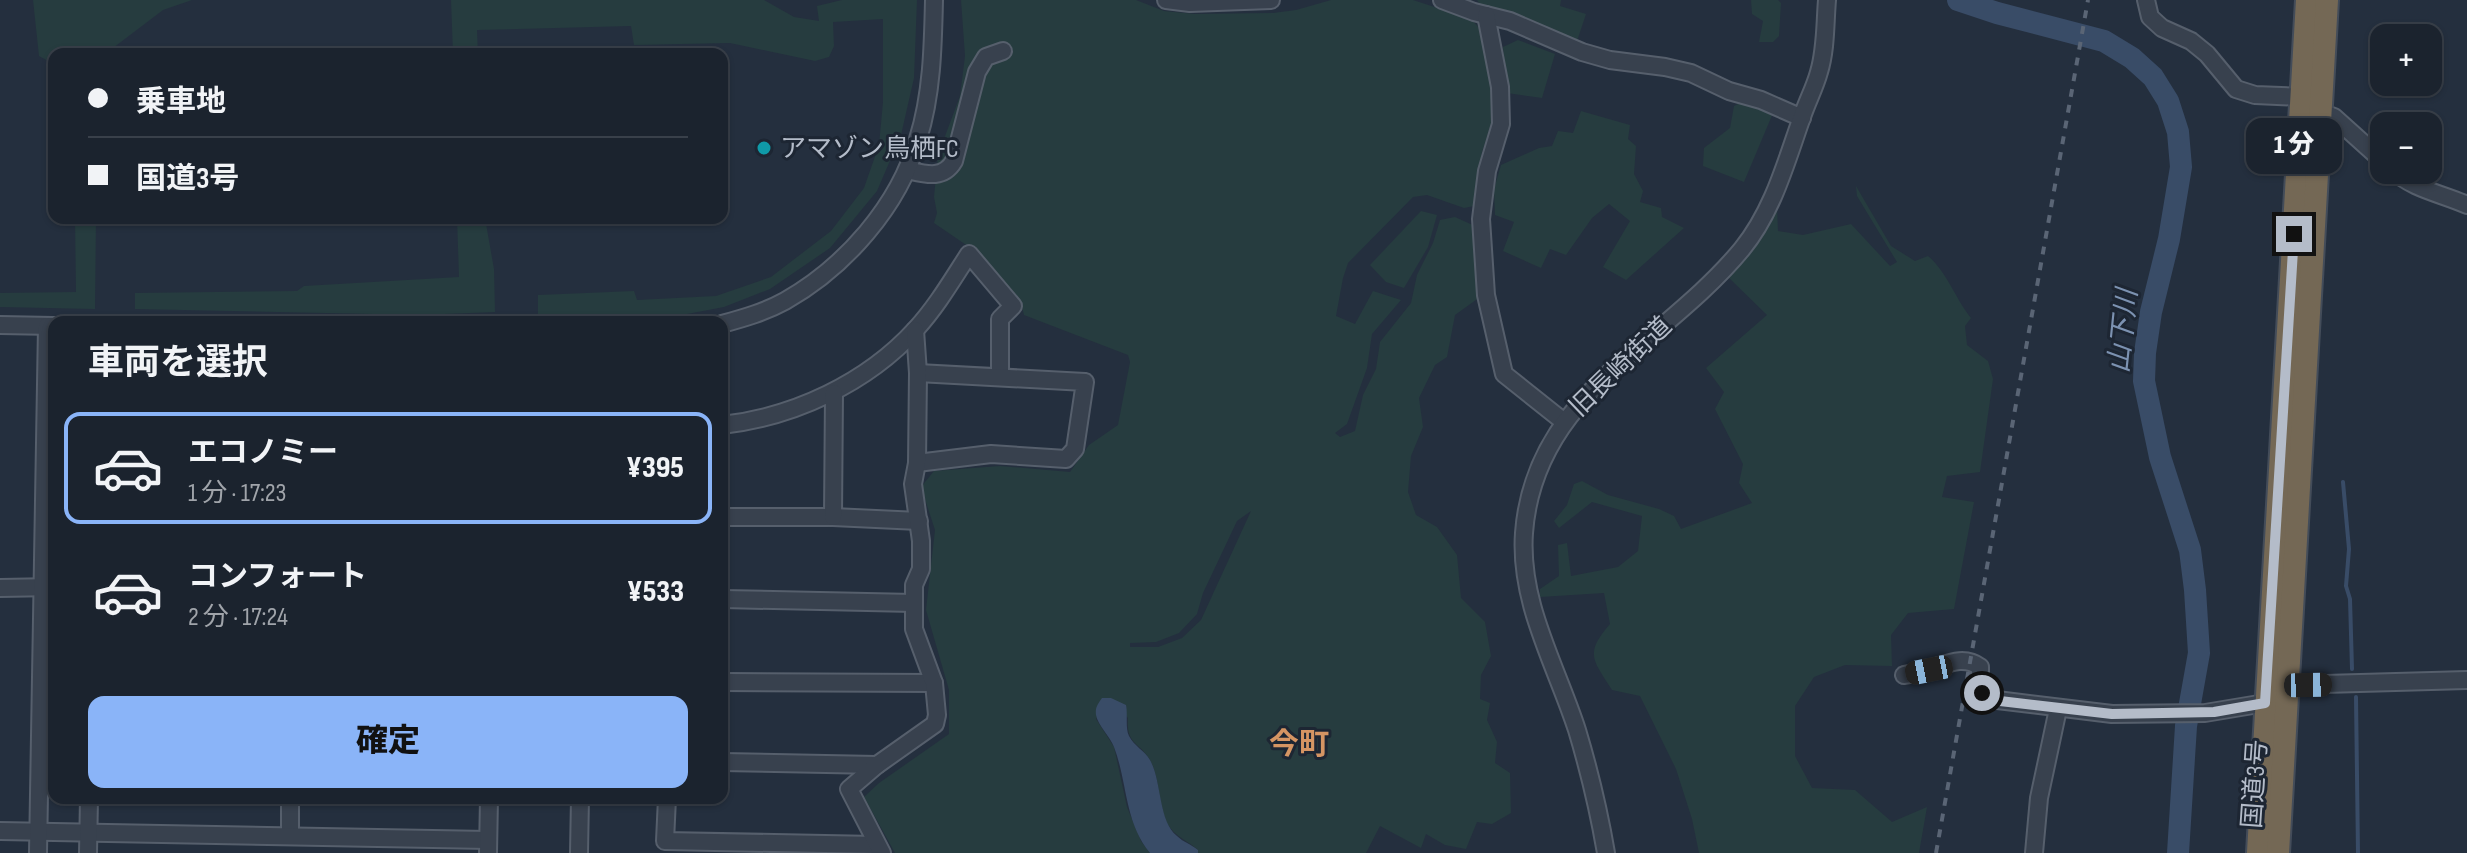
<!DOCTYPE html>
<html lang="ja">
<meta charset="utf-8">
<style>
body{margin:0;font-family:"Sofia Sans Condensed","Noto Sans JP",sans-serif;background:#282f3a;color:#f1f3f6;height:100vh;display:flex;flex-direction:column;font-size:30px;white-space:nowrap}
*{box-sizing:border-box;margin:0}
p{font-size:26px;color:#a0a4aa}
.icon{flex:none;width:44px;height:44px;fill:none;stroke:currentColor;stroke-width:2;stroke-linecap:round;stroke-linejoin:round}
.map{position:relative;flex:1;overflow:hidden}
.sheet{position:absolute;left:48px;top:316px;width:680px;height:488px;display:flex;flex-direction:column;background:#1b232e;border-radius:16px;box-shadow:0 2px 6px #0004,0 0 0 2px #39404a}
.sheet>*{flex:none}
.hud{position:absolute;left:48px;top:48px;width:680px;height:176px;border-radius:16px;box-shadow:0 2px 6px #0004,0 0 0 2px #39404a;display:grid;align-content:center;height:176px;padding:0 40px;background:#1b232e}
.tools{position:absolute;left:2370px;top:24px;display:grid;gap:16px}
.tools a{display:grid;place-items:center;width:72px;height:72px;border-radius:16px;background:#1b232e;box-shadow:0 2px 6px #0004,0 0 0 2px #39404a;font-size:40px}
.end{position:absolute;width:36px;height:36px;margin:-18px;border:10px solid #b4bcc9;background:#111;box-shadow:0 0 0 4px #111}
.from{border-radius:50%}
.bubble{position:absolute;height:56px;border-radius:16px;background:#1b232e;box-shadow:0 2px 6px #0004,0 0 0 2px #39404a;font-size:26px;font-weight:800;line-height:56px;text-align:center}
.car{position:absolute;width:24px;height:48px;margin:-24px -12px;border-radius:10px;box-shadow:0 0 6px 2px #0007;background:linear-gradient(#222 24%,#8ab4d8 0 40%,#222 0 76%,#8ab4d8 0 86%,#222 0)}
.hud b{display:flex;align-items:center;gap:28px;height:76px;font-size:30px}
.hud b+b{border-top:2px solid #39404a}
.hud i{width:20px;height:20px;background:#f1f3f6}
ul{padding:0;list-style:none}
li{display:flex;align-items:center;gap:24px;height:112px;margin:0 16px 12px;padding:0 24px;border:4px solid transparent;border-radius:16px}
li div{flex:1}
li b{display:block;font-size:30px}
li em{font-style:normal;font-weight:800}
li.active{border-color:#8ab4f8}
li>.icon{width:72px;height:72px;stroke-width:1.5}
h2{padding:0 40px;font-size:36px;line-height:96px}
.button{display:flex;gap:16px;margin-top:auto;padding:16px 40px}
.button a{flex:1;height:92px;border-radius:16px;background:#8ab4f8;color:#111;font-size:32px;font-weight:800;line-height:92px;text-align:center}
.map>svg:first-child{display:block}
.green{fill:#263c3f;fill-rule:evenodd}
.water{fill:#394c67}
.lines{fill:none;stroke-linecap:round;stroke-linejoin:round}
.stream{stroke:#394c67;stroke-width:4}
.river{stroke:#394c67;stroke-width:22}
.minor-casing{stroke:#565f6c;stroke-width:20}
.highway-casing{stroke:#434c59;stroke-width:26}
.minor{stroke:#38414e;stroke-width:16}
.highway{stroke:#746855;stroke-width:22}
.rail{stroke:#5a6575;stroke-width:4;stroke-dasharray:8 8;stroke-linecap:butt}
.route{stroke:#b4bcc9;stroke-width:10}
.culture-dot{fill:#0f9aa8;stroke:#1d2633;stroke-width:3}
.labels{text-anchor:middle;stroke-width:6;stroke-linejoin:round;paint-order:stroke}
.poi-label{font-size:26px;fill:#b4bcc9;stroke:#1d2633;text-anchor:start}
.street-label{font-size:26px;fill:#b4bcc9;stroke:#1d2633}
.water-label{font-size:28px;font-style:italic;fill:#7c92b1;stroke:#1d2633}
.quarter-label{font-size:30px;font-weight:bold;fill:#d59563;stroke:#1d2633}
</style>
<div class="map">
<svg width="2467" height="853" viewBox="0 0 2467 853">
<rect width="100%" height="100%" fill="#242f3e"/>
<g class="green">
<path d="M33,0H192L163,10L105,54H54V64L39,56Z"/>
<path d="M451,0H764L794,17L819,21L817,6L842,0H917L914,78L901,135L877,191L830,248L770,289L724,307L687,314H538V295L634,291L637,300L716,296L771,277L831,231L864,188L879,145L883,102V19L833,22L834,46L829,57L815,61L730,43L634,45L631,26L477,30L478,54H453Z"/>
<path d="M961,0H1136L1164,11L1195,14L1273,13L1296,10L1331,0H1413L1471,19L1483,32L1494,88V116L1482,152L1474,206L1464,208L1427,195L1413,197L1348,263L1343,278L1336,316L1355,324L1373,291L1401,300L1372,334L1367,368L1347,424L1335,433L1340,437L1355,431L1363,395L1376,369L1380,342L1411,303L1417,275L1433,243L1440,220L1455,217L1477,227L1480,297L1455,315L1447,357L1435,365L1419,398L1423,427L1411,456L1408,492L1416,515L1437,527L1457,555L1461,598L1485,622L1491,656L1481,675L1480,699L1490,703L1487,720L1497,742L1495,763L1510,773L1511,813L1492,824L1477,822L1466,849L1445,845L1426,834L1421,848L1380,826L1366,853H1198V850C1186,839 1173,836 1166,821C1158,802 1160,778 1150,760C1139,741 1126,745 1128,718L1111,698L1096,719L1114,747L1127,807L1141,841L1150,853H895L864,797L879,783L949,734V690L926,610L935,530L921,487L934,471L1000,466L1070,472L1089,445L1118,425L1130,362L1128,355L1024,315L1021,303L978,253L934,223L937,213L934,197L938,155L960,96L965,56ZM1251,511L1201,620L1182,638L1158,647H1130V643L1156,642L1179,633L1197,614L1203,593L1237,521Z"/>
<path d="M1477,0H1561L1560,6L1586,14L1576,44L1483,8Z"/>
<path d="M1751,0H1778L1781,3L1779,36L1773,42H1759L1763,21L1752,14Z"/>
<path d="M1518,40L1555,54L1542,98L1507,93L1503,47Z"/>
<path d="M1740,103L1773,113L1744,182L1703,166L1704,148L1730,128L1734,106Z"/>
<path d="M1581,111L1630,125L1628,139L1636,146L1634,174L1643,191L1640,202L1661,208L1662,217L1684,228L1626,280L1603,267L1630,221L1609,204L1592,218L1566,255L1550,249L1541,268L1503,251L1514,222L1495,215L1494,189L1501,165L1539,148L1552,146L1558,131L1573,133Z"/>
<path d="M1856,186L1891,246L1915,261L1928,256C1947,272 1955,298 1971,318L1965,326L1967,345L1988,361L1993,379L1980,472L1947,476L1942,497L1974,502L1954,609L1908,613L1891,635L1892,666L1845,665L1814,677L1795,706V756L1812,788L1855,790L1892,822L1927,807L1919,853H1699L1692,819L1676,769L1640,696L1612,690C1593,660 1584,654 1610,624L1604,593L1540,597V589L1559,576L1558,545L1567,543L1571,576L1618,567L1638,551L1642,516L1592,502L1559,528L1554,521L1567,505L1574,484L1582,481L1608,495L1659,509L1674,516L1681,529L1752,503L1739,483L1743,464L1715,409L1724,392L1706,368L1767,315L1727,276L1758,242L1777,207L1778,231L1803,235L1851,224L1890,266L1897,262L1857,196Z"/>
<path d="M1421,211L1437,215L1428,247L1404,288L1386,282L1370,265Z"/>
<path d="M75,218H96L95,309L0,307V293L76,292Z"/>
<path d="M457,218H485L494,269L495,312L420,315L135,309V293L297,291L304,286L459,277Z"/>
</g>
<path class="water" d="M1102,698H1111L1126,705C1128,714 1125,728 1129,736C1134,746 1145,751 1150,760C1162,781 1158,821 1177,836C1183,842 1191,844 1198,850V853H1150C1124,821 1128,784 1114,747C1110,736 1098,726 1096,715C1095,707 1098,704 1102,698Z"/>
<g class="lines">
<g class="stream">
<path d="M2343,482L2349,549L2346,586L2350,599L2352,669"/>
<path d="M2356,697L2358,853"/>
</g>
<path class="river" d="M1958,0L1997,13L2104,41L2132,58L2153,77L2168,101L2178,132L2181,167L2169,239L2151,312L2145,353L2144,381L2160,457L2190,550L2195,590L2199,653L2186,726L2178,853"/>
<g class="minor-casing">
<g id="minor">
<path d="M1166,0L1190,3L1271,0"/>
<path d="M1442,0L1474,12L1510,21L1582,52L1610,60L1665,67L1691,73L1729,91L1761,100L1802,118"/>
<path d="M2146,0L2150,17L2162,28L2191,41L2207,54L2236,89L2255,95L2303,97L2321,112L2334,117L2384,162"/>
<path d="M1486,15L1500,87L1501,124L1487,171L1481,219L1486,295L1504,374L1563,421"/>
<path d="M907,170C925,174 943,180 954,161L977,72L986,57L1003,51"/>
<path d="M2393,170C2412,189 2443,194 2467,205"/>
<path d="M722,324C744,318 765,312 785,301C845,267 899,206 918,139C932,95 933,46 934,0"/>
<path d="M0,325L54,326"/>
<path d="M722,425C794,417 867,383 916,329C937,306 952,280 969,254L1013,306L1000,319V377"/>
<path d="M917,463L991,454L1066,459L1075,449L1085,382L918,373"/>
<path d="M722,517H833L919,521"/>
<path d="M833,517L834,393"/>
<path d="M0,588L54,587"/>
<path d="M722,599L914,603"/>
<path d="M1904,675C1913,673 1922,672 1930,669C1947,664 1964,655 1980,667V688L1989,699L2112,714L2205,713L2265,703L2289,685L2467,680"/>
<path d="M722,682L934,683"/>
<path d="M722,762L877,765"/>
<path d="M290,798V836"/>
<path d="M667,798L665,841L876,845"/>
<path d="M0,831L488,840"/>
<path d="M38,853L47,326"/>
<path d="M88,853L89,798"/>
<path d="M488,853L489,798"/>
<path d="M579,853L580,798"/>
<path d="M882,853L849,789L877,765L935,724L937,715L934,683L914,629V585L921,569V541L913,484L917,463L918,373L915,330"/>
<path d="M1606,853C1599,812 1589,770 1577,730C1556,665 1519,603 1524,533C1534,394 1664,344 1742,249C1773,211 1786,162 1802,117C1807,102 1815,87 1819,72C1826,49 1825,24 1827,0"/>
<path d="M2034,853L2039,798L2058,709"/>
</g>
</g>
<g class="highway-casing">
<g id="highway">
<path d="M2258,853L2307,0"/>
<path d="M2278,853L2327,0"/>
</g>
</g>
<use href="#minor" class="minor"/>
<use href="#highway" class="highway"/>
<path class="rail" d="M1936,853L2088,0"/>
</g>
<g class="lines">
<path class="route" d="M1982,693L1989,699L2000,701L2112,714L2214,712L2265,703L2294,234"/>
</g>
<circle class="culture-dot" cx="764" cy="148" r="8"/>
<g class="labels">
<g class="poi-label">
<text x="780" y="157">アマゾン鳥栖FC</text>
</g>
<g class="street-label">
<text transform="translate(1620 366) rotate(-44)" y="9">旧長崎街道</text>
<text transform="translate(2254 784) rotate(-86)" y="9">国道3号</text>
</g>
<g class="water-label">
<text transform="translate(2122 331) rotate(-84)" y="10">山下川</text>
</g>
<g class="quarter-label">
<text x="1299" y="754">今町</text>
</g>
</g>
</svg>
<div class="tools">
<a>+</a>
<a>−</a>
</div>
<i class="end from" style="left:1982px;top:693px"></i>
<i class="end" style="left:2294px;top:234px"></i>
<div class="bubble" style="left:2246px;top:118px;width:96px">1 分</div>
<i class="car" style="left:1929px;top:670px;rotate:259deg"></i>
<i class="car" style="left:2308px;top:685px;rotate:89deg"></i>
<div class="hud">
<b><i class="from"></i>乗車地</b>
<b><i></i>国道3号</b>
</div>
<section class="sheet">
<h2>車両を選択</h2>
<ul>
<li class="active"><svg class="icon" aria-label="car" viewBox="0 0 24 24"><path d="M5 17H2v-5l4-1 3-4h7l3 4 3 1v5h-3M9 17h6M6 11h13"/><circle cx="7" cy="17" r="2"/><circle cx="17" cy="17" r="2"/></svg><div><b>エコノミー</b><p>1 分 · 17:23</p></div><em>¥395</em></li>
<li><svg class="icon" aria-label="car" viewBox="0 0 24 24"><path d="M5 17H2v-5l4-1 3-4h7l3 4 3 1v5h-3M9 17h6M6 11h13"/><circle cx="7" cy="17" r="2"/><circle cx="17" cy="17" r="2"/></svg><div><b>コンフォート</b><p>2 分 · 17:24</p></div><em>¥533</em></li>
</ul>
<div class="button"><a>確定</a></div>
</section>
</div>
